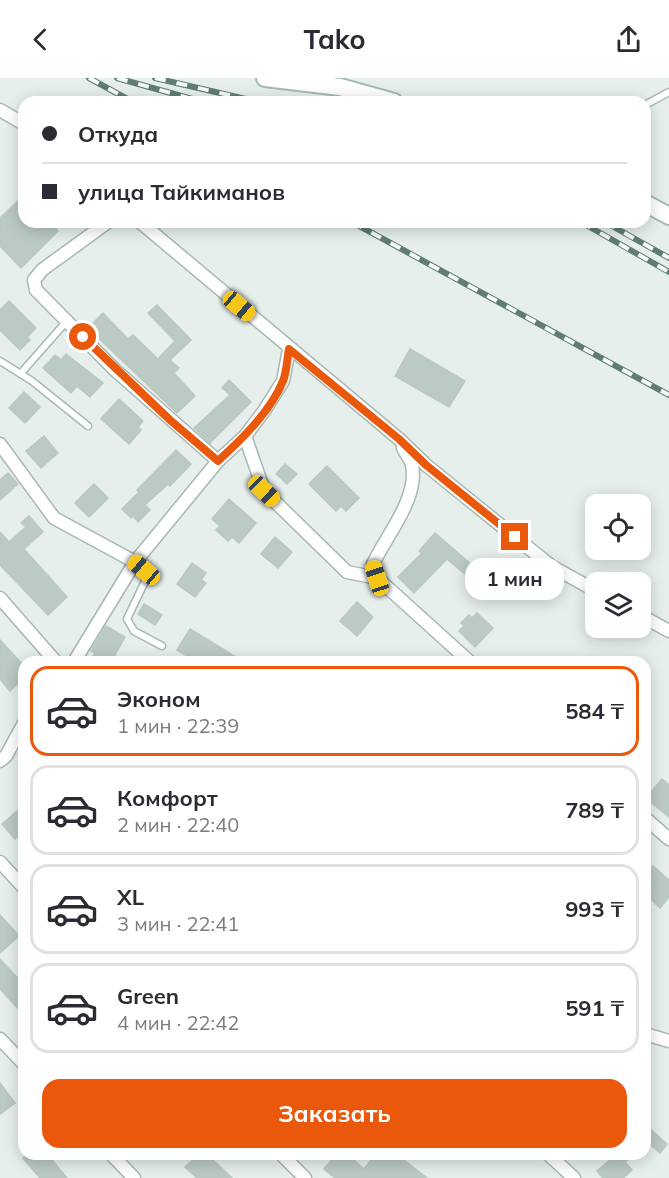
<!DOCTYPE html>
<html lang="ru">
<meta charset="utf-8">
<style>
body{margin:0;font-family:Mulish,sans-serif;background:#f2f2f3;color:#2b2b33;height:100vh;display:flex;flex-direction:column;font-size:22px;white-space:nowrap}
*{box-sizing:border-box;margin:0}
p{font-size:20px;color:#7c7c81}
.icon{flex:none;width:33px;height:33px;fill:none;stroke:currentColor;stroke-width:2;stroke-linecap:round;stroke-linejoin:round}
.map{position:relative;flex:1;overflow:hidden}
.sheet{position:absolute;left:18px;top:578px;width:633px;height:504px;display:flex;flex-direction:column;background:#fff;border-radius:18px;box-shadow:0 3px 15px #0003}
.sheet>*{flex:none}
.banner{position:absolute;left:18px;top:18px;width:633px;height:132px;border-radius:18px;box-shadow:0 3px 15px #0003;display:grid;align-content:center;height:132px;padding:0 24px;background:#fff}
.fabs{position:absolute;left:585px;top:416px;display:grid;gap:12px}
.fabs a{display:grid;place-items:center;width:66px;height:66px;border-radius:12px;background:#fff;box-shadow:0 3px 15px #0003;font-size:30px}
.end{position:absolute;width:27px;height:27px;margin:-14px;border:8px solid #ea580c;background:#fff;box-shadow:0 0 0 3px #fff}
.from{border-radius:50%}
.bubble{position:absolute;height:42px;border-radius:18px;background:#fff;box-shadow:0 3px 15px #0003;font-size:20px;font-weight:700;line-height:42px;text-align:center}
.car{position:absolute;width:18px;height:36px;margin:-18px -9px;border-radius:8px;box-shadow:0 0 4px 2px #0007;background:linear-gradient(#f5c518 24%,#345 0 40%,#f5c518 0 76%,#345 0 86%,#f5c518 0)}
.banner b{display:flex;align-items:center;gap:21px;height:57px;font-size:22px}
.banner b+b{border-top:2px solid #e1e1e2}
.banner i{width:15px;height:15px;background:#2b2b33}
ul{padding:10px 0 0;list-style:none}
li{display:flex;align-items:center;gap:18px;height:90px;margin:0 12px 9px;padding:0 12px;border:3px solid #e1e1e2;border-radius:18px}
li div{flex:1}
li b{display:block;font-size:22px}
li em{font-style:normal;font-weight:700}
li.on{border-color:#ea580c}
li>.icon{width:54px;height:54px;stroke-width:1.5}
.button{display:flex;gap:12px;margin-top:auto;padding:12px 24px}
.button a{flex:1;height:69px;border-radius:18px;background:#ea580c;color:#fff;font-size:24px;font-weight:700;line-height:69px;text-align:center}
header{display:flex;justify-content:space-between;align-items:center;height:78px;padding:0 24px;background:#fff;font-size:27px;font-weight:700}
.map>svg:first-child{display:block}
.building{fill:#bbcac4;stroke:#b8c9c2;stroke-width:1.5}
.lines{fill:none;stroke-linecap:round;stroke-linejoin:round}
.lane-casing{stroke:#a8b8b2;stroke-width:9}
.street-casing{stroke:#a8b8b2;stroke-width:15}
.secondary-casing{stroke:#a4bbb3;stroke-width:20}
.lane{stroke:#fff;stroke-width:6}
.street{stroke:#fff;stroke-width:12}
.secondary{stroke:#fff;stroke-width:16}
.rail-casing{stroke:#5f7d75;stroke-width:6}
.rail{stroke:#f7fbf9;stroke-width:4;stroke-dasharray:11;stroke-linecap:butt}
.route{stroke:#ea580c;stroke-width:8}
</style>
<header><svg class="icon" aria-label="back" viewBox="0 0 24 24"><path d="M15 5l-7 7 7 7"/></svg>Tako<svg class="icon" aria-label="share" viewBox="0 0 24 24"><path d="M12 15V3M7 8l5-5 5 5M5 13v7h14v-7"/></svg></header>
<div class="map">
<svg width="669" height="1100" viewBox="0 0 669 1100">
<rect width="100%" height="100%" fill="#e6efeb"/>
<g class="building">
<path d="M24,117V144H50L58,153L21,190L0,168V140Z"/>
<path d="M9,223L36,250L27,259L30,262L20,272L0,252V232Z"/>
<path d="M157,227L191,262L170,282L179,290L174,295L195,318L177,335L88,250L103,235L128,261L133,257L158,281L175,263L148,235Z"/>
<path d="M410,271L465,303L449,329L395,298Z"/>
<path d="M66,276L103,305L90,319L77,308L71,315L43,290L55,277L61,282Z"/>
<path d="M229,302L251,324L210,365L194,350L230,317L222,310Z"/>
<path d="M24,314L40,329L25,345L9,330Z"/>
<path d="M119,321L143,343L138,349L141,352L129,366L101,341Z"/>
<path d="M44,358L58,375L41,390L26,373Z"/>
<path d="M176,372L191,386L170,408L168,406L145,427L150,432L138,444L133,438L131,440L122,431L139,414L137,412Z"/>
<path d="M285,386L297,396L287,406L276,396Z"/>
<path d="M327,388L359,420L346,433L341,428L336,433L309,406Z"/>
<path d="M8,395L18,406L0,422V402Z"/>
<path d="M94,406L108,420L89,439L75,425Z"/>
<path d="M229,421L256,445L239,465L232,459L228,463L216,452L220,448L212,441Z"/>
<path d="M29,438L43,454L24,471L67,519L48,537L0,487V454L9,464L26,449L21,445Z"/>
<path d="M435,455L480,494L473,503L447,481L414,515L398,499L422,475L419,473Z"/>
<path d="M275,459L292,474L278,490L261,476Z"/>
<path d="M192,485L206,495L201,502L206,505L195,519L177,506Z"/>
<path d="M357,524L373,539L357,558L340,543Z"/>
<path d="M144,526L162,537L155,547L138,536Z"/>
<path d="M477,535L493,550L475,569L459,553L464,548L461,545L469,537L472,540Z"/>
<path d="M106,548L125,559L111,584H90L95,575L91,573Z"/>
<path d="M190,551L244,584H197L177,572Z"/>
<path d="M0,562L24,588V600L10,613L0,601Z"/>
<path d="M662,701L669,707V739L646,720Z"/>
<path d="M24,727V753L15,761L2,746Z"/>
<path d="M653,788L669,802V819L660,830L645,816V810L651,803L645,796Z"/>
<path d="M0,837L19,858L0,875Z"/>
<path d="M0,881L24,907V937L0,911Z"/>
<path d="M0,1005L15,1025L0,1036Z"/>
<path d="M645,1046L667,1066L660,1075L645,1062Z"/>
<path d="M28,1076H47L67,1100H40L23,1080Z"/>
<path d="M199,1076H207L232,1100H197L185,1089Z"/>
<path d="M337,1076H347L364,1091L376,1076H396L427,1100H335L324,1091Z"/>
<path d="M617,1076H634L625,1084L632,1092L623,1100H603L597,1093Z"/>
</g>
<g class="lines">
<g class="lane-casing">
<g id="lane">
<path d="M645,27L669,14"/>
<path d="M0,283L32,303L88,348"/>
<path d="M21,295L66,244"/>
<path d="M135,484L144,492L147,499L127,541L134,553L162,568"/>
</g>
</g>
<g class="street-casing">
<g id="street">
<path d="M0,32L24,46"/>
<path d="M108,144L42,192L34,202L36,212L115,292L218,383"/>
<path d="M140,144L399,361L426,387L551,488L596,513"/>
<path d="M245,358L264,413L347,494L377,500L470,584"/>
<path d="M0,366L54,440L135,484"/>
<path d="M377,500L373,486C386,458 419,420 412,387C411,382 406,376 403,370"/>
<path d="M0,520L56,584"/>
<path d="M640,537L669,553"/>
<path d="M74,584L135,484L218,383L245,358L264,333L283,303L289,271"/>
<path d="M0,683L6,678L24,645"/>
<path d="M645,740L669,761"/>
<path d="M0,784L24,810"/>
<path d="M645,956L669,963"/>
<path d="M0,961L24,986"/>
<path d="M111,1076L134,1100"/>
<path d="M281,1076L305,1100"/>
<path d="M548,1076L574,1100"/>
</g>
</g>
<g class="secondary-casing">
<g id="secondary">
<path d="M265,0L340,9L394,24"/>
<path d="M645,125L669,138"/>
</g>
</g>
<use href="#lane" class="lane"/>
<use href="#street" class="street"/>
<use href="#secondary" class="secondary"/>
<g class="rail-casing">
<g id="rail">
<path d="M89,0L133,24"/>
<path d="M117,0L203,24"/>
<path d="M155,0L259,24"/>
<path d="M352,144L669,317"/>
<path d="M581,144L669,194"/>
<path d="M605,144L669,180"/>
</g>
</g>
<use href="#rail" class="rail"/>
</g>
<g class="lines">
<path class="route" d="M83,259L170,342L218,383C241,362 271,333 283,303C287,293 287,281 289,271L399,361L426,387L515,459"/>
</g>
</svg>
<div class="fabs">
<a><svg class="icon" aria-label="locate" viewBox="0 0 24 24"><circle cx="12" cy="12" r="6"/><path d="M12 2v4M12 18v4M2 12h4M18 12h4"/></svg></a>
<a><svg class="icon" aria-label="layers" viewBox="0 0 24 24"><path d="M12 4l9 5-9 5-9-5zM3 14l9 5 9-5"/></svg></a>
</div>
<i class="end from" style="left:83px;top:259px"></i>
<i class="end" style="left:515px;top:459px"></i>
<div class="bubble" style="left:465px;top:480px;width:99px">1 мин</div>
<i class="car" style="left:239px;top:228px;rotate:130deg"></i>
<i class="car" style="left:264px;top:413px;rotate:134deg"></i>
<i class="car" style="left:144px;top:492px;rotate:310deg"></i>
<i class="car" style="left:377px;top:500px;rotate:342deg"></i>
<div class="banner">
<b><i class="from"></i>Откуда</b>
<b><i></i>улица Тайкиманов</b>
</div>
<section class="sheet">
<ul>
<li class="on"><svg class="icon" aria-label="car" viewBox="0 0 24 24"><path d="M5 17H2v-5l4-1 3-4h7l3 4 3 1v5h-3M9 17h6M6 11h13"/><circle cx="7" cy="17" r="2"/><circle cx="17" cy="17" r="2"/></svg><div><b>Эконом</b><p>1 мин · 22:39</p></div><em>584 ₸</em></li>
<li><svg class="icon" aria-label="car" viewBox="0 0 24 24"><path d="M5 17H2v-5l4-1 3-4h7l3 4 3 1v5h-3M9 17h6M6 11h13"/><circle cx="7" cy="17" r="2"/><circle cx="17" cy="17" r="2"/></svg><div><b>Комфорт</b><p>2 мин · 22:40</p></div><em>789 ₸</em></li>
<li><svg class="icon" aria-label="car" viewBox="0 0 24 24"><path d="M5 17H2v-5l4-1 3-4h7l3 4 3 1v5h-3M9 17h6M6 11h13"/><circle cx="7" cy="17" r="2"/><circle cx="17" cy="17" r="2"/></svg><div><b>XL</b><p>3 мин · 22:41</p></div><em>993 ₸</em></li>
<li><svg class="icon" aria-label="car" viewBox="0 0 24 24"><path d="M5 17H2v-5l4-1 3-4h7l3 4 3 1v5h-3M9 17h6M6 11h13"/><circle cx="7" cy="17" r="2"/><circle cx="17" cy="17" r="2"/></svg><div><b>Green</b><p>4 мин · 22:42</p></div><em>591 ₸</em></li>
</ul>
<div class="button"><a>Заказать</a></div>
</section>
</div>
